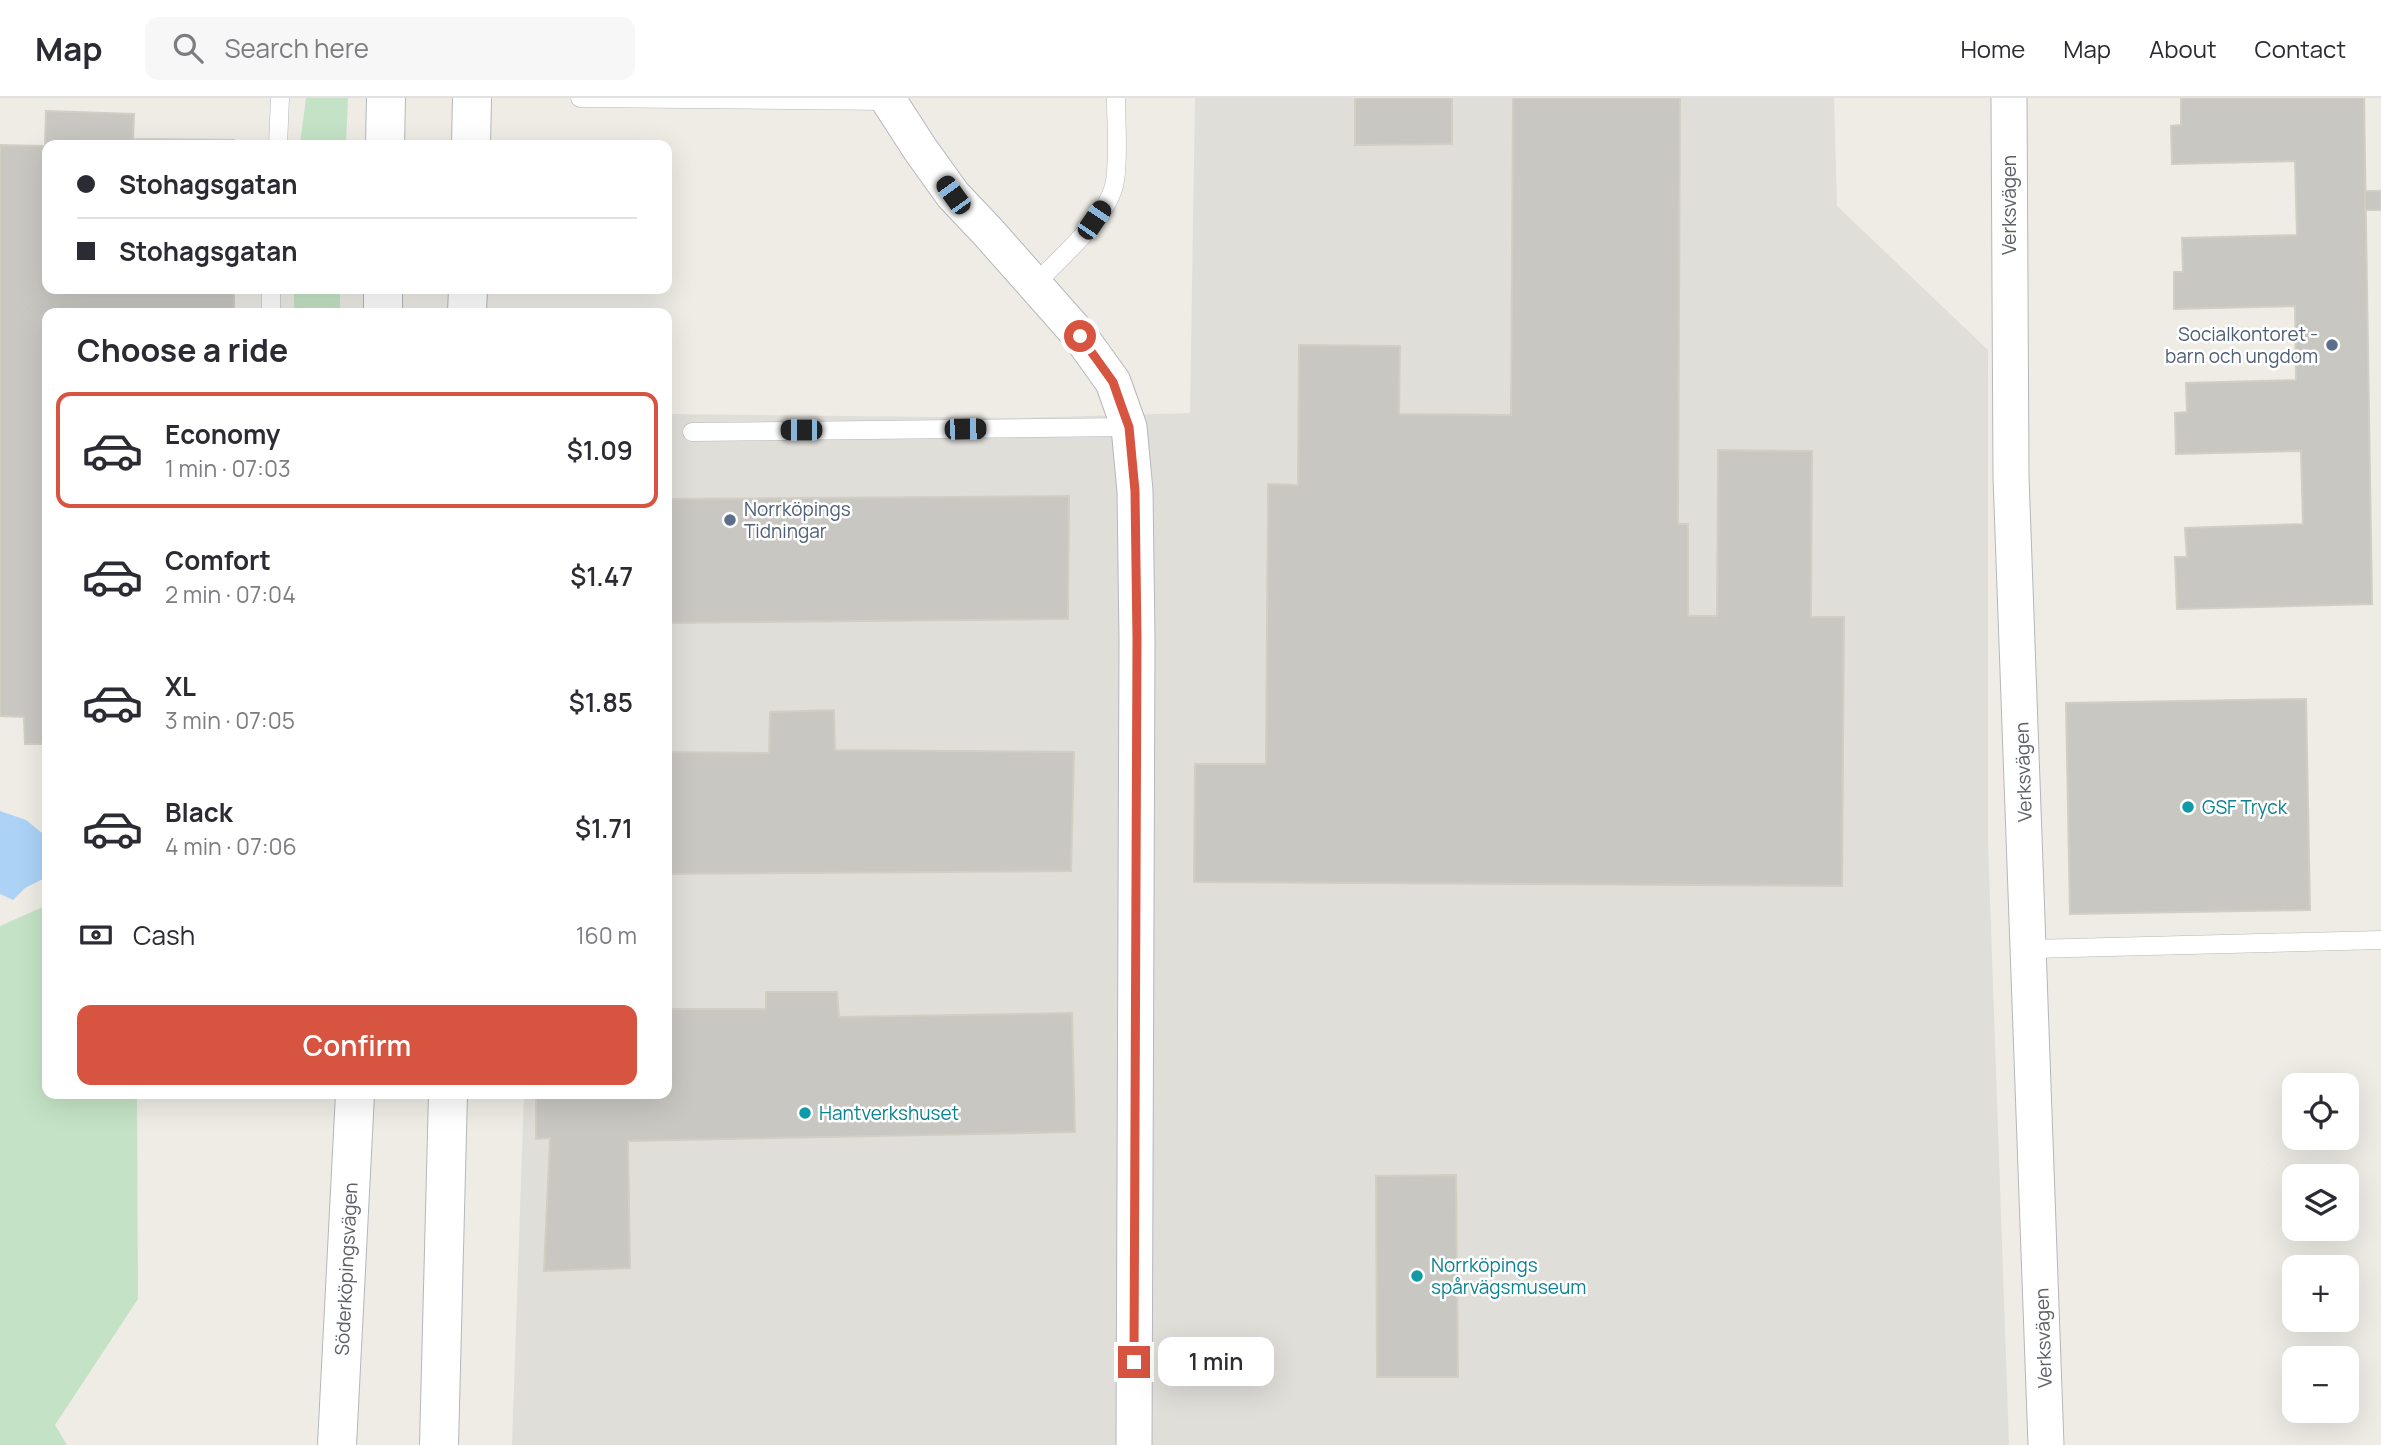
<!DOCTYPE html>
<meta charset="utf-8">
<style>
body{margin:0;font-family:Manrope,sans-serif;background:#f7f7f7;color:#2b2b33;height:100vh;display:flex;flex-direction:column;font-size:26px;white-space:nowrap}
*{box-sizing:border-box;margin:0}
p{font-size:23px;color:#7c7c81}
.icon{flex:none;width:38px;height:38px;fill:none;stroke:currentColor;stroke-width:2;stroke-linecap:round;stroke-linejoin:round}
.map{position:relative;flex:1;overflow:hidden}
.side{position:absolute;left:42px;top:210px;width:630px;height:791px;display:flex;flex-direction:column;background:#fff;border-radius:14px;box-shadow:0 7px 28px #0002}
.side>*{flex:none}
.guide{position:absolute;left:42px;top:42px;width:630px;height:154px;border-radius:14px;box-shadow:0 7px 28px #0002;display:grid;align-content:center;height:154px;padding:0 35px;background:#fff}
.fabs{position:absolute;left:2282px;top:975px;display:grid;gap:14px}
.fabs a{display:grid;place-items:center;width:77px;height:77px;border-radius:14px;background:#fff;box-shadow:0 7px 28px #0002;font-size:35px}
.end{position:absolute;width:32px;height:32px;margin:-16px;border:9px solid #d75441;background:#fff;box-shadow:0 0 0 4px #fff}
.from{border-radius:50%}
.bubble{position:absolute;height:49px;border-radius:14px;background:#fff;box-shadow:0 7px 28px #0002;font-size:23px;font-weight:600;line-height:49px;text-align:center}
.car{position:absolute;width:21px;height:42px;margin:-21px -10px;border-radius:9px;box-shadow:0 0 5px 2px #0007;background:linear-gradient(#222 24%,#8ab4d8 0 40%,#222 0 76%,#8ab4d8 0 86%,#222 0)}
.guide b{display:flex;align-items:center;gap:24px;height:66px;font-size:26px}
.guide b+b{border-top:2px solid #e1e1e2}
.guide i{width:18px;height:18px;background:#2b2b33}
ul{padding:0;list-style:none}
li{display:flex;align-items:center;gap:21px;height:116px;margin:0 14px 10px;padding:0 21px;border:4px solid transparent;border-radius:14px}
li div{flex:1}
li b{display:block;font-size:26px}
li em{font-style:normal;font-weight:600}
li.selected{border-color:#d75441}
li>.icon{width:63px;height:63px;stroke-width:1.5}
h2{padding:0 35px;font-size:32px;line-height:84px}
.pay{display:flex;align-items:center;gap:18px;height:77px;padding:0 35px;font-size:26px}
.pay p{margin-inline-start:auto}
.cta{display:flex;gap:14px;margin-top:auto;padding:14px 35px}
.cta a{flex:1;height:80px;border-radius:14px;background:#d75441;color:#fff;font-size:28px;font-weight:600;line-height:80px;text-align:center}
header{display:flex;align-items:center;gap:42px;box-sizing:border-box;height:98px;padding:0 35px;background:#fff;border-bottom:2px solid #e1e1e2}
header strong{font-size:33px}
nav{display:flex;gap:38px;margin-inline-start:auto;font-size:24px}
.search{width:490px;height:63px;background:#f7f7f7;display:flex;align-items:center;gap:18px;box-sizing:border-box;padding:0 24px;border-radius:14px;color:#7c7c81;font-size:26px}
.map>svg:first-child{display:block}
.industrial{fill:#dfded9}
.green{fill:#c4e3c6}
.water{fill:#acd2f6}
.building{fill:#c9c7c2;stroke:#d2cec4;stroke-width:2}
.lines{fill:none;stroke-linecap:round;stroke-linejoin:round}
.lane-casing{stroke:#b5b7ba;stroke-width:19}
.street-casing{stroke:#b5b7ba;stroke-width:37}
.secondary-casing{stroke:#b4b7bb;stroke-width:40}
.lane{stroke:#fff;stroke-width:18}
.street{stroke:#fff;stroke-width:35}
.secondary{stroke:#fff;stroke-width:38}
.route{stroke:#d75441;stroke-width:9}
.service-dot{fill:#5c6f8a;stroke:#fff;stroke-width:2.5}
.culture-dot{fill:#0f9aa8;stroke:#fff;stroke-width:2.5}
.labels{text-anchor:middle;stroke-width:5;stroke-linejoin:round;paint-order:stroke}
.street-label{font-size:19px;fill:#5d6064;stroke:#fff}
.service-label{font-size:19px;fill:#4e5e75;stroke:#fff;text-anchor:end}
.culture-label{font-size:19px;fill:#0d838f;stroke:#fff;text-anchor:start}
</style>
<header>
<strong>Map</strong>
<div class="search"><svg class="icon" aria-label="search" viewBox="0 0 24 24"><circle cx="10" cy="10" r="6"/><path d="M15 15l6 6"/></svg>Search here</div>
<nav><a>Home</a><a>Map</a><a>About</a><a>Contact</a></nav>
</header>
<div class="map">
<svg width="2381" height="1347" viewBox="0 0 2381 1347">
<rect width="100%" height="100%" fill="#eeece5"/>
<path class="industrial" d="M1195,0H1834L1837,108L1988,252V744L2009,1347H512L524,996H667V316L1020,320L1190,315Z"/>
<g class="green">
<path d="M306,0H348L346,47H300Z"/>
<rect x="294" y="191" width="46" height="24"/>
<path d="M47,807V996H137L138,1201L55,1327L67,1347H0V828Z"/>
</g>
<path class="water" d="M0,713L26,722L47,739L46,777L43,781L25,790L13,802L0,796Z"/>
<g class="building">
<path d="M1355,0H1452V46L1355,47Z"/>
<path d="M1513,0H1680L1678,426H1688V518H1717L1718,352L1812,353L1811,519H1844L1842,788L1194,784L1195,666H1266L1268,386L1298,387L1299,247L1400,248L1399,316L1511,317Z"/>
<path d="M2181,0H2364L2372,506L2177,511L2175,459H2187L2185,430L2303,426L2301,353L2176,356L2175,315L2187,314L2186,285L2296,282L2295,208L2174,211V174H2183L2182,140L2297,137L2295,63L2172,66L2171,28L2181,27Z"/>
<path d="M46,13L134,16L133,41L234,42V47H47V191H234V215H47V646H25L24,619L0,618V47L45,48Z"/>
<rect x="2365" y="93" width="16" height="19"/>
<path d="M1069,398L1068,521L667,525V401Z"/>
<path d="M2306,601L2310,812L2070,816L2066,605Z"/>
<path d="M834,612L835,652L1074,654L1071,773L667,776V654L769,655L770,614Z"/>
<path d="M766,894H837L839,919L1072,915L1075,1034L628,1043L630,1170L544,1173L550,1040L536,1041V996H667V911H766Z"/>
<path d="M1456,1077L1458,1279H1377L1376,1078Z"/>
</g>
<g class="lines">
<g class="lane-casing">
<g id="lane">
<path d="M580,0L889,3"/>
<path d="M278,47L280,0"/>
<path d="M1035,186C1059,161 1110,118 1115,83C1119,56 1116,27 1116,0"/>
<path d="M271,215V191"/>
<path d="M692,334L1129,329"/>
<path d="M2029,851L2381,842"/>
</g>
</g>
<g class="street-casing">
<g id="street">
<path d="M891,0L889,3L920,51L953,97L988,134L1080,238L1113,284L1129,329L1135,393L1137,541L1134,1347"/>
<path d="M2009,0L2011,379L2046,1347"/>
</g>
</g>
<g class="secondary-casing">
<g id="secondary">
<path d="M385,47L386,0"/>
<path d="M471,47L472,0"/>
<path d="M383,215V191"/>
<path d="M467,215L468,191"/>
<path d="M337,1347L355,996"/>
<path d="M439,1347L448,996"/>
</g>
</g>
<use href="#lane" class="lane"/>
<use href="#street" class="street"/>
<use href="#secondary" class="secondary"/>
</g>
<g class="lines">
<path class="route" d="M1080,238L1113,284L1121,307L1129,329L1135,393L1137,541L1134,1264"/>
</g>
<g class="service-dot">
<circle cx="2332" cy="247" r="7"/>
<circle cx="730" cy="422" r="7"/>
</g>
<g class="culture-dot">
<circle cx="2188" cy="709" r="7"/>
<circle cx="805" cy="1015" r="7"/>
<circle cx="1417" cy="1178" r="7"/>
</g>
<g class="labels">
<g class="street-label">
<text transform="translate(2009 107) rotate(-90)" y="7">Verksvägen</text>
<text transform="translate(2023 674) rotate(-92)" y="7">Verksvägen</text>
<text transform="translate(346 1171) rotate(-87)" y="7">Söderköpingsvägen</text>
<text transform="translate(2043 1240) rotate(-92)" y="7">Verksvägen</text>
</g>
<g class="service-label">
<text x="2318" y="243">Socialkontoret -<tspan x="2318" dy="22">barn och ungdom</tspan></text>
<text x="744" y="418" text-anchor="start">Norrköpings<tspan x="744" dy="22">Tidningar</tspan></text>
</g>
<g class="culture-label">
<text x="2202" y="716">GSF Tryck</text>
<text x="819" y="1022">Hantverkshuset</text>
<text x="1431" y="1174">Norrköpings<tspan x="1431" dy="22">spårvägsmuseum</tspan></text>
</g>
</g>
</svg>
<div class="fabs">
<a><svg class="icon" aria-label="locate" viewBox="0 0 24 24"><circle cx="12" cy="12" r="6"/><path d="M12 2v4M12 18v4M2 12h4M18 12h4"/></svg></a>
<a><svg class="icon" aria-label="layers" viewBox="0 0 24 24"><path d="M12 4l9 5-9 5-9-5zM3 14l9 5 9-5"/></svg></a>
<a>+</a>
<a>−</a>
</div>
<i class="end from" style="left:1080px;top:238px"></i>
<i class="end" style="left:1134px;top:1264px"></i>
<div class="bubble" style="left:1158px;top:1239px;width:116px">1 min</div>
<i class="car" style="left:953px;top:97px;rotate:324deg"></i>
<i class="car" style="left:1094px;top:122px;rotate:34deg"></i>
<i class="car" style="left:965px;top:331px;rotate:89deg"></i>
<i class="car" style="left:801px;top:332px;rotate:270deg"></i>
<div class="guide">
<b><i class="from"></i>Stohagsgatan</b>
<b><i></i>Stohagsgatan</b>
</div>
<section class="side">
<h2>Choose a ride</h2>
<ul>
<li class="selected"><svg class="icon" aria-label="car" viewBox="0 0 24 24"><path d="M5 17H2v-5l4-1 3-4h7l3 4 3 1v5h-3M9 17h6M6 11h13"/><circle cx="7" cy="17" r="2"/><circle cx="17" cy="17" r="2"/></svg><div><b>Economy</b><p>1 min · 07:03</p></div><em>$1.09</em></li>
<li><svg class="icon" aria-label="car" viewBox="0 0 24 24"><path d="M5 17H2v-5l4-1 3-4h7l3 4 3 1v5h-3M9 17h6M6 11h13"/><circle cx="7" cy="17" r="2"/><circle cx="17" cy="17" r="2"/></svg><div><b>Comfort</b><p>2 min · 07:04</p></div><em>$1.47</em></li>
<li><svg class="icon" aria-label="car" viewBox="0 0 24 24"><path d="M5 17H2v-5l4-1 3-4h7l3 4 3 1v5h-3M9 17h6M6 11h13"/><circle cx="7" cy="17" r="2"/><circle cx="17" cy="17" r="2"/></svg><div><b>XL</b><p>3 min · 07:05</p></div><em>$1.85</em></li>
<li><svg class="icon" aria-label="car" viewBox="0 0 24 24"><path d="M5 17H2v-5l4-1 3-4h7l3 4 3 1v5h-3M9 17h6M6 11h13"/><circle cx="7" cy="17" r="2"/><circle cx="17" cy="17" r="2"/></svg><div><b>Black</b><p>4 min · 07:06</p></div><em>$1.71</em></li>
</ul>
<div class="pay"><svg class="icon" aria-label="cash" viewBox="0 0 24 24"><path d="M3 7h18v10H3z"/><circle cx="12" cy="12" r="2"/></svg>Cash<p>160 m</p></div>
<div class="cta"><a>Confirm</a></div>
</section>
</div>
